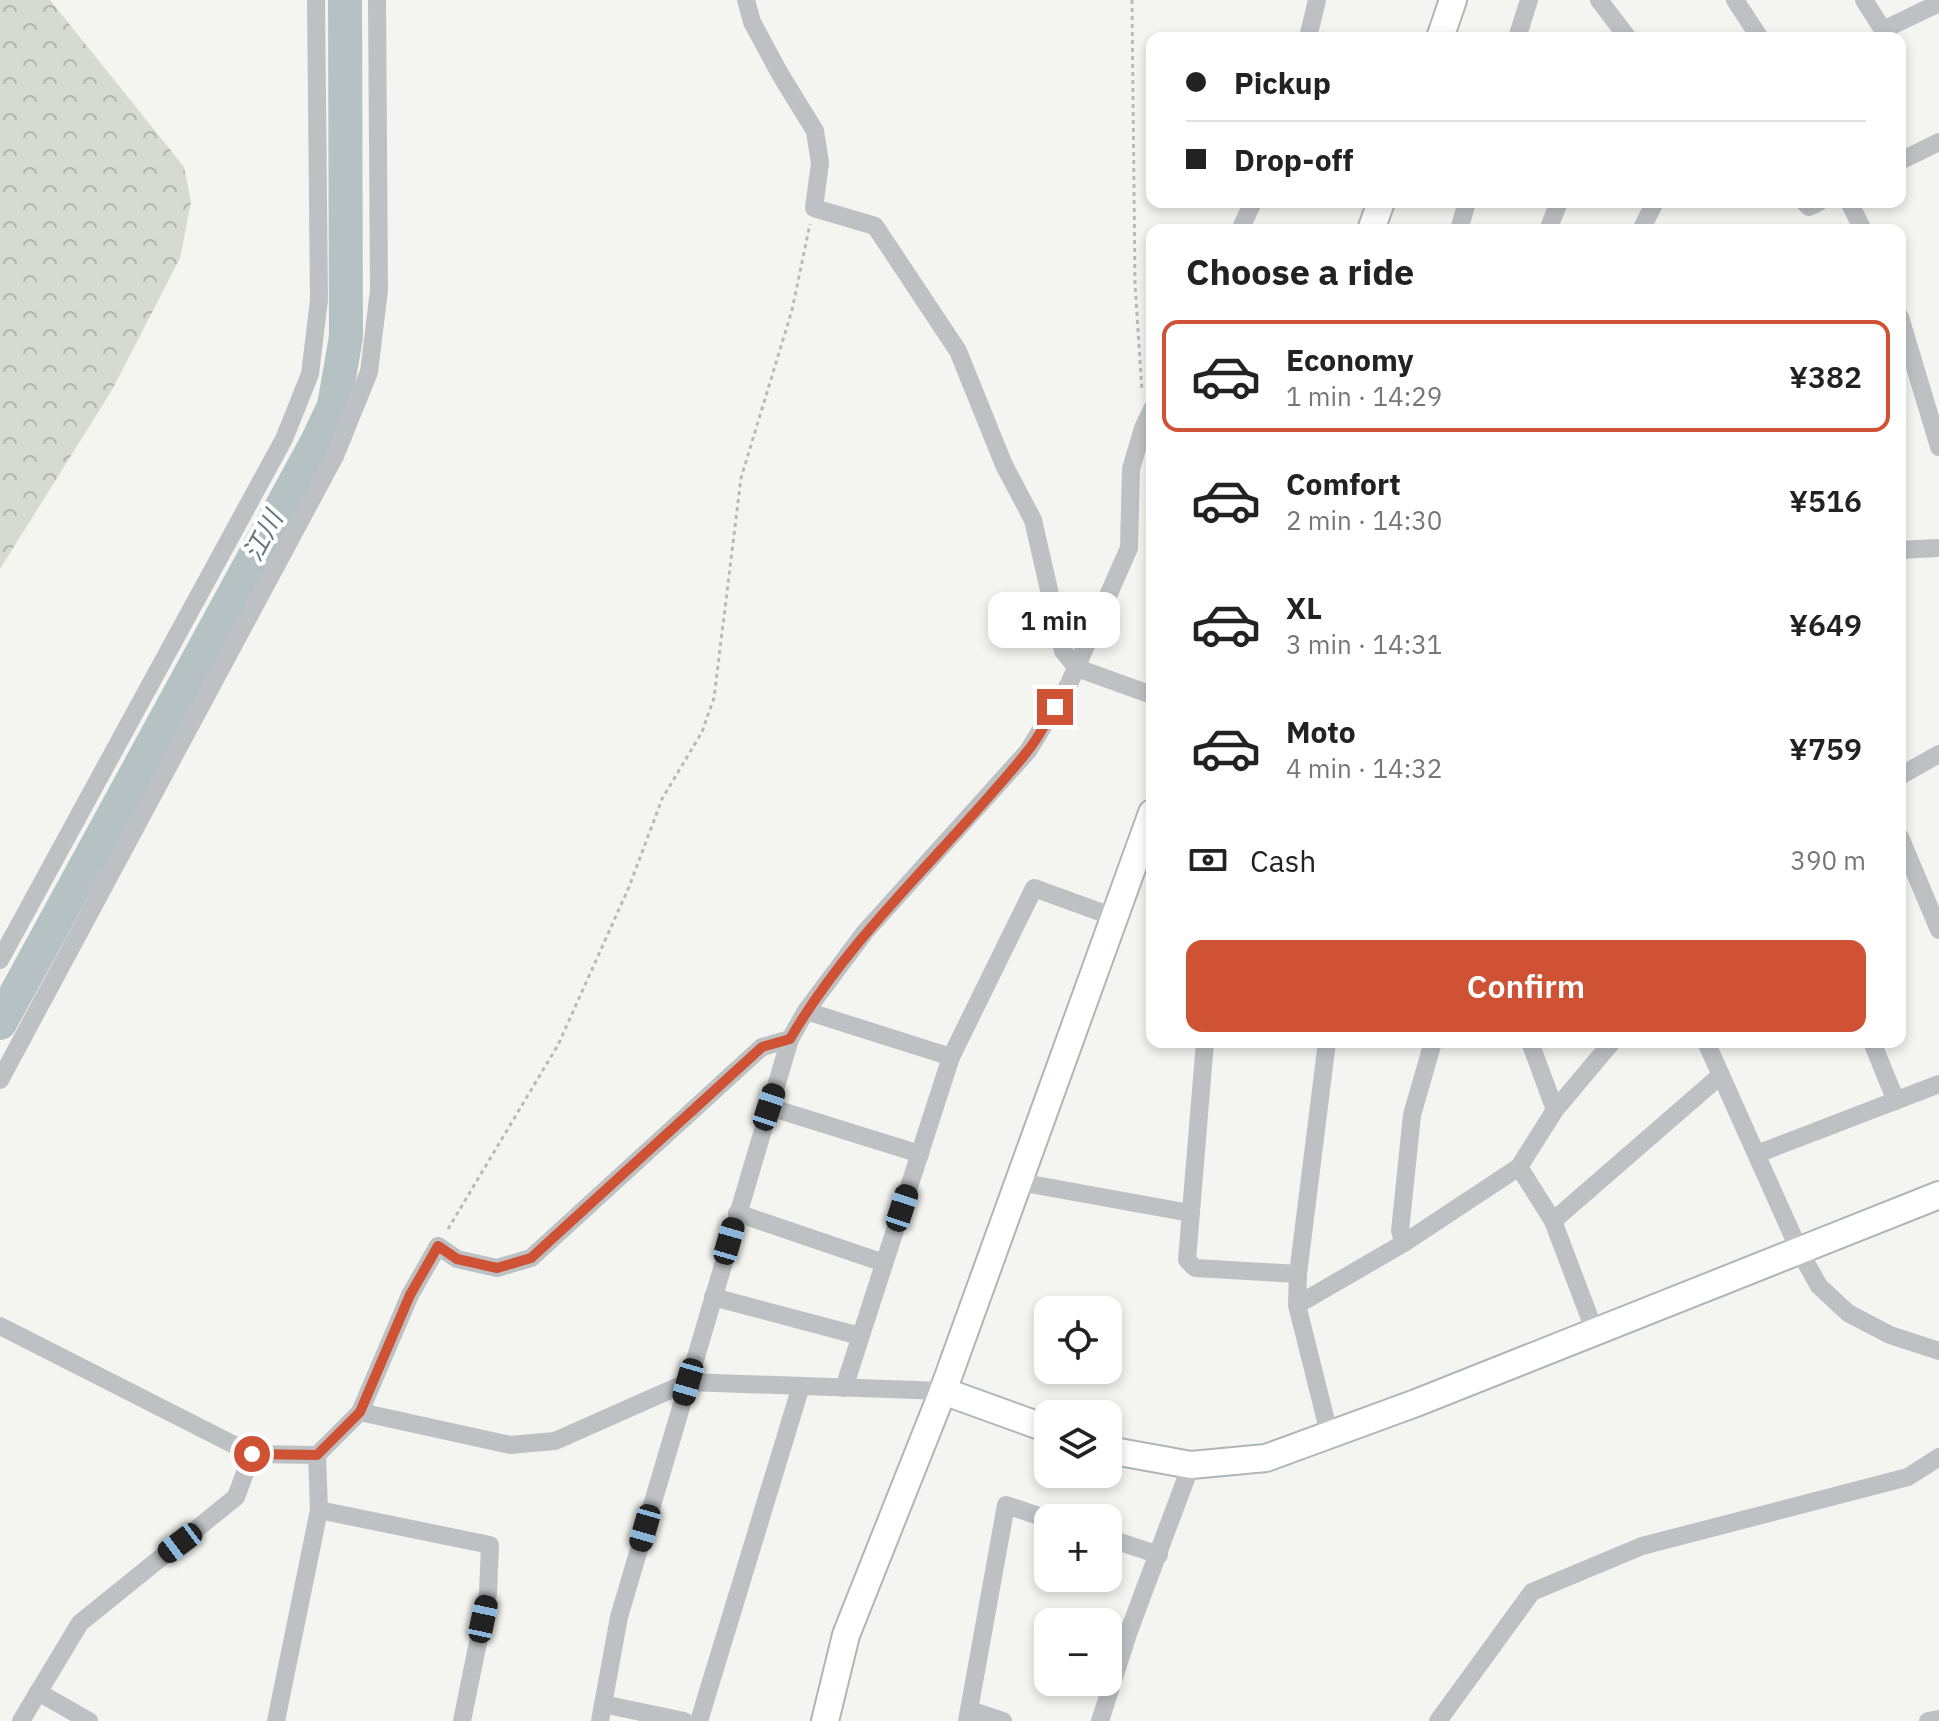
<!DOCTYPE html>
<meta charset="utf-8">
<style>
body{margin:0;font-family:"IBM Plex Sans","Noto Sans JP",sans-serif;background:#f2f2f2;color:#222;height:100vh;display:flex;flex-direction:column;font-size:30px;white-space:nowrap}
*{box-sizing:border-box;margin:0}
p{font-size:26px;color:#767676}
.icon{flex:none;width:44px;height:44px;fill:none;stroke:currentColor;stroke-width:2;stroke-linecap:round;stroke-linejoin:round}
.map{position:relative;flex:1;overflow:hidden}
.panel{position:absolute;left:1146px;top:224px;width:760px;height:824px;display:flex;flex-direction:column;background:#fff;border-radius:16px;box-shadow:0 4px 12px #0003}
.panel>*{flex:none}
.guide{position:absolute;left:1146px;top:32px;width:760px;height:176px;border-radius:16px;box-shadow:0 4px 12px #0003;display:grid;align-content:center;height:176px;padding:0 40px;background:#fff}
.fabs{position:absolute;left:1034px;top:1296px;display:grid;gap:16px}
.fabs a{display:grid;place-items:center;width:88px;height:88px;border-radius:16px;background:#fff;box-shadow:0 4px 12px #0003;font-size:40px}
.end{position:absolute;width:36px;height:36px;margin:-18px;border:10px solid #cf5235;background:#fff;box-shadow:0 0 0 4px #fff}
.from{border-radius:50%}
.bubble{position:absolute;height:56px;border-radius:16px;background:#fff;box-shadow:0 4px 12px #0003;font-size:26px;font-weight:600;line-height:56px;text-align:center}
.car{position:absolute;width:24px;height:48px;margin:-24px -12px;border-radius:10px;box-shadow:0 0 6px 2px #0007;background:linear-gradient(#222 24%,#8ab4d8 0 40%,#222 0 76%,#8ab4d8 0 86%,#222 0)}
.guide b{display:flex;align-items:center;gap:28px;height:76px;font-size:30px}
.guide b+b{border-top:2px solid #e0e0e0}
.guide i{width:20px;height:20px;background:#222}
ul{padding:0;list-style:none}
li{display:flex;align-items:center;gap:24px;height:112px;margin:0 16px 12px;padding:0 24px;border:4px solid transparent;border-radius:16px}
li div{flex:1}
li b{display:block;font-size:30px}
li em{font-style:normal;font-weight:600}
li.on{border-color:#cf5235}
li>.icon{width:72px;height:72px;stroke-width:1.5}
h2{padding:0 40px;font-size:36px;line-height:96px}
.pay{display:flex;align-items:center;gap:20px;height:88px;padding:0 40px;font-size:30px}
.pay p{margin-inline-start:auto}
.cta{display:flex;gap:16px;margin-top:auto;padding:16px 40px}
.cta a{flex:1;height:92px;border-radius:16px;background:#cf5235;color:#fff;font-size:32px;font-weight:600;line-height:92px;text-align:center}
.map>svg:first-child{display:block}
.forest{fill:url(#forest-crowns)}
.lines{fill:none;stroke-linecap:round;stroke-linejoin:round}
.river{stroke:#b6c1c4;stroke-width:34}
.secondary-casing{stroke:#b0b5b8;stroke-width:30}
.path{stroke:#b7babc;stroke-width:3;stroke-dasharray:4 4;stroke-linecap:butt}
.street{stroke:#bdc1c4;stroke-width:18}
.secondary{stroke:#fff;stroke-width:26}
.route{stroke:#cf5235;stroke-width:10}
.labels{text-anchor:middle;stroke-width:8;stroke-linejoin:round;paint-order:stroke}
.water-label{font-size:26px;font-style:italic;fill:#62767b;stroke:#fff}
</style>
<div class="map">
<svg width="1939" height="1721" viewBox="0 0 1939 1721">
<defs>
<pattern id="forest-crowns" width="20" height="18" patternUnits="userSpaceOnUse" patternTransform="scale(2)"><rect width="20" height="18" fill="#d5dad2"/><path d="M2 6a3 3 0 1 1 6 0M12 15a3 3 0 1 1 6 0" fill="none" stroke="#b1b5b0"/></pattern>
</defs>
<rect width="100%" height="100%" fill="#f4f4f0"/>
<path class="forest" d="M0,0H50L184,167L191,202L180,258L112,390L0,569Z"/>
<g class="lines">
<path class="river" d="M0,1023L317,442L334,406L346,337L345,0"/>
<g class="secondary-casing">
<g id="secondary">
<path d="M1440,38L1453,0"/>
<path d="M1371,230L1381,202"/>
<path d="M943,1391L1048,1429"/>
<path d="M1108,1450L1191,1465L1266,1458L1416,1403L1939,1195"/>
<path d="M825,1721L846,1635L943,1391L1152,813"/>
</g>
</g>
<g class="path">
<path d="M1132,0L1135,284L1142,391"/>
<path d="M448,1229L558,1045L629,887L662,799L702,732L714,698L741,478L792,310L810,224"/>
</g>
<g class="street">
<path d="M746,0L752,22L780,74L815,131L820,163L814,208L875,226L958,351L1004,465L1033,520L1063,651L1077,668L1152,695"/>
<path d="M1599,0L1628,38"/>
<path d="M1735,0L1760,38"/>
<path d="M1864,0L1883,30L1939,3"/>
<path d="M1308,38L1317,0"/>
<path d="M1517,38L1529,0"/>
<path d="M1900,161L1939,142"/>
<path d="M1804,202L1809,207L1819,202"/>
<path d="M1849,202L1863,230"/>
<path d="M1240,230L1253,202"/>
<path d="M1459,230L1467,202"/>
<path d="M1548,230L1559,202"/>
<path d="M1641,230L1655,202"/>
<path d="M1900,317L1939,447"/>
<path d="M1900,550L1936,548"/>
<path d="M1900,776L1939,754"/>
<path d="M1900,837L1939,930"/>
<path d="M0,960L284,439L310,374L319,300L316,0"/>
<path d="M806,1011L951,1057"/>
<path d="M1205,1042L1187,1260L1195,1268L1298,1274"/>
<path d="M1327,1042L1298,1274L1297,1305L1330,1437"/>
<path d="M1530,1042L1555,1110"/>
<path d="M1706,1042L1800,1252L1819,1286L1848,1313L1890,1335L1939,1351"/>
<path d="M1872,1042L1896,1101"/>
<path d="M0,1080L335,456L369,372L379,290L377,0"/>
<path d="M769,1107L920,1154"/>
<path d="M1757,1154L1939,1084"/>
<path d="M1519,1167L1553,1221L1595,1332"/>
<path d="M1019,1182L1190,1213"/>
<path d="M737,1213L884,1263"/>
<path d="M1553,1221L1721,1075"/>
<path d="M1404,1243L1400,1231L1412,1115L1433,1042"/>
<path d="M713,1297L860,1336"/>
<path d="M1297,1305L1404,1243L1519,1167L1555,1110L1612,1042"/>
<path d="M0,1326L252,1454L317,1455L360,1412L410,1295L438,1246L457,1259L497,1268L531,1258L762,1047L790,1039"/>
<path d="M844,1388L951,1057L1034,888L1114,917"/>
<path d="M360,1412L510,1445L555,1441L688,1382L943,1391"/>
<path d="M319,1510L490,1545L488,1593L462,1721"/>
<path d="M1108,1538L1159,1555"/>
<path d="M38,1692L89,1721"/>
<path d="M603,1704L684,1721"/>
<path d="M970,1710L1003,1721"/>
<path d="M21,1721L80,1623L236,1497L252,1454"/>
<path d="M276,1721L319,1510L317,1455"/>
<path d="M600,1721L619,1617L790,1039L806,1011L865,932L1028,751L1069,684L1129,548L1131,469L1143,428L1152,409"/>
<path d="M699,1721L801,1386"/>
<path d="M967,1721L1006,1505L1048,1519"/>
<path d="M1100,1721L1129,1631L1191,1465"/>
<path d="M1438,1721L1532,1592L1642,1546L1908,1477L1939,1457"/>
<path d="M1928,1721L1939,1719"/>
</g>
<use href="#secondary" class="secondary"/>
</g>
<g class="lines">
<path class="route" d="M252,1454L317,1455L360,1412L410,1295L438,1246L457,1259L497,1268L531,1258L762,1047L790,1039C853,931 948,850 1026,753C1038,739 1046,722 1055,707"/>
</g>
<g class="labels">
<g class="water-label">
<text transform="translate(263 536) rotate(-62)" y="9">江川</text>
</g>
</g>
</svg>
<div class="fabs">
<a><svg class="icon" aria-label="locate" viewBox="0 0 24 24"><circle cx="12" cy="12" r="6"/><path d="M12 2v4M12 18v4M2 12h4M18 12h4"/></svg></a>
<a><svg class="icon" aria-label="layers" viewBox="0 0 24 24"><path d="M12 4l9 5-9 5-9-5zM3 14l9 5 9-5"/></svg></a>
<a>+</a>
<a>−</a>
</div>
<i class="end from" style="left:252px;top:1454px"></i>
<i class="end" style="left:1055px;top:707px"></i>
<div class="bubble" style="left:988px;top:592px;width:132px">1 min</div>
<i class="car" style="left:769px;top:1107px;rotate:18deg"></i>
<i class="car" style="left:902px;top:1208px;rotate:18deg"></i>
<i class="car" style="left:729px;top:1241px;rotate:16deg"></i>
<i class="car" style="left:688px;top:1382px;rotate:196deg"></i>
<i class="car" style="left:645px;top:1528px;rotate:196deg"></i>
<i class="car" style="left:180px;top:1543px;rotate:233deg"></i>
<i class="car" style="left:483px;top:1619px;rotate:12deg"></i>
<div class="guide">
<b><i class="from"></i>Pickup</b>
<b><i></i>Drop-off</b>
</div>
<section class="panel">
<h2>Choose a ride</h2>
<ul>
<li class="on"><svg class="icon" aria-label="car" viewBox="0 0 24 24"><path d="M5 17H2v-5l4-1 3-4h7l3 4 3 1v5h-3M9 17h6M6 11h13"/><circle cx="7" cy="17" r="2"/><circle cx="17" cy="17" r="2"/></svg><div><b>Economy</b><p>1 min · 14:29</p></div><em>¥382</em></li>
<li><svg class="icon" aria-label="car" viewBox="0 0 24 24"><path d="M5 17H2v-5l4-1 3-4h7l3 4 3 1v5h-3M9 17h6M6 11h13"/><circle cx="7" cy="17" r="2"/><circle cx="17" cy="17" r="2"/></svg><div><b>Comfort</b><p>2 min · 14:30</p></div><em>¥516</em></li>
<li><svg class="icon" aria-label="car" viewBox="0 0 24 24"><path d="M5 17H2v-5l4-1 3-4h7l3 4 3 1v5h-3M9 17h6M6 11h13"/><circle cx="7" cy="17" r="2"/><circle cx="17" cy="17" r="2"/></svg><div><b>XL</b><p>3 min · 14:31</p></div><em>¥649</em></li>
<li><svg class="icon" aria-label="car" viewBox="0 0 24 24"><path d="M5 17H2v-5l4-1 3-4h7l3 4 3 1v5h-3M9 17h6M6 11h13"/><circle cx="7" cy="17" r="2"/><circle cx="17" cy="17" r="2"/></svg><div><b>Moto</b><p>4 min · 14:32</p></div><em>¥759</em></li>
</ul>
<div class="pay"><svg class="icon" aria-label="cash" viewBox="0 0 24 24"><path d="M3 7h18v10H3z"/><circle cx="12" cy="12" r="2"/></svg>Cash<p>390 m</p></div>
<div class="cta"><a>Confirm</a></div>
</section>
</div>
